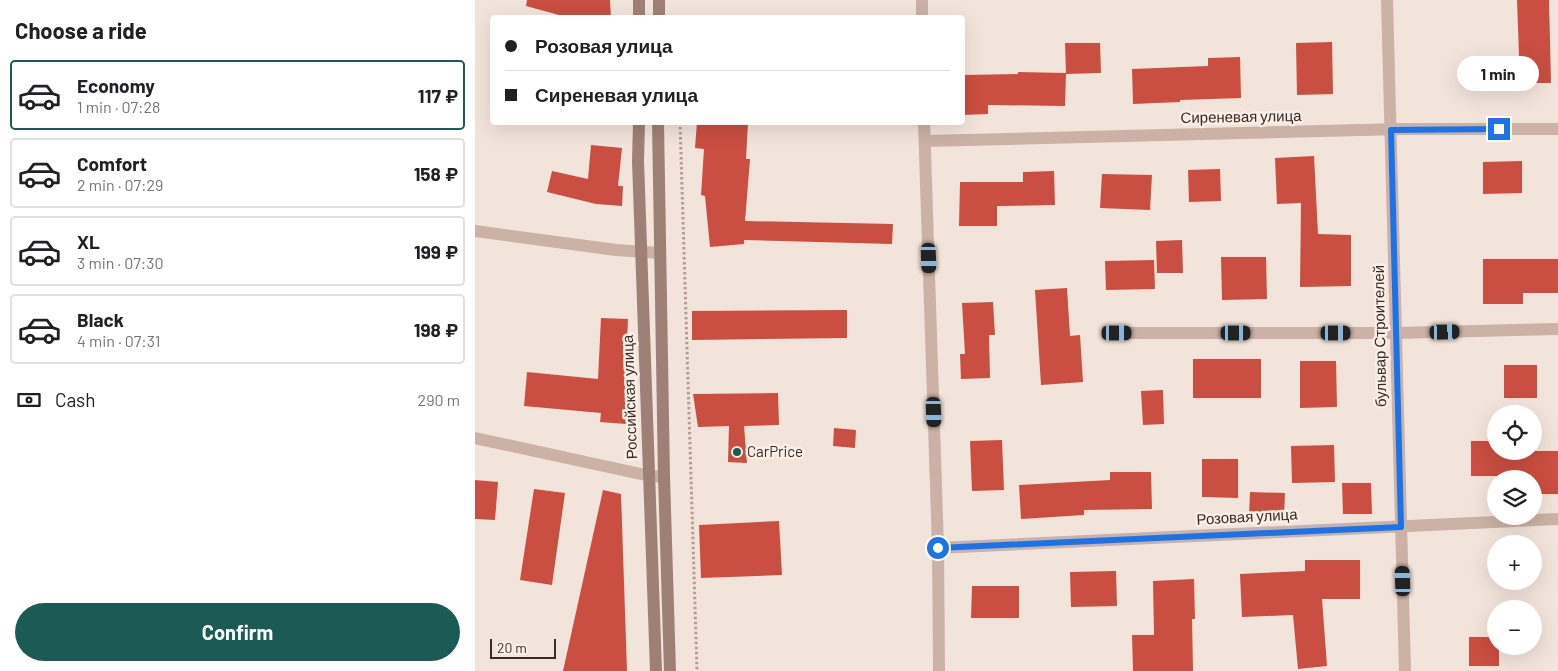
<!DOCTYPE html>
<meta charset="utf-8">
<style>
body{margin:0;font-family:Barlow,sans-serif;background:#f6f6f6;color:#202124;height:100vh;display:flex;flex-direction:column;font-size:19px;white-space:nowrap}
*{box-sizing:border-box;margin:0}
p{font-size:16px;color:#757577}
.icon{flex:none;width:28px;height:28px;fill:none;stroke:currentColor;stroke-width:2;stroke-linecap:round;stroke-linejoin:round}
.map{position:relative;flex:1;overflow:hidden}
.details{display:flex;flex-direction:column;background:#fff;width:475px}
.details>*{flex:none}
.guide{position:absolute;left:15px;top:15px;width:475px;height:110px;border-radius:5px;box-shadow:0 5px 20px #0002;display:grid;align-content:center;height:110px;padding:0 15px;background:#fff}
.tools{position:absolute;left:1012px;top:405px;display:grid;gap:10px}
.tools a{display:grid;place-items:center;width:55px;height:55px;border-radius:50%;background:#fff;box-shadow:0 5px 20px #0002;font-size:25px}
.scale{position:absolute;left:15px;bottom:12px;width:66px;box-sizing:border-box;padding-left:5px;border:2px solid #372a27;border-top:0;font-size:14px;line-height:18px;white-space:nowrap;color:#372a27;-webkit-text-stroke:4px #faefe7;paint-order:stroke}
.end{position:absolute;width:22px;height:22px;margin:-11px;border:6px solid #1a73e8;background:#fff;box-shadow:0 0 0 2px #fff}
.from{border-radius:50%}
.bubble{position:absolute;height:35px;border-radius:18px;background:#fff;box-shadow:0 5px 20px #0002;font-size:16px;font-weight:700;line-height:35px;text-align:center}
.car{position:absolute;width:15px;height:30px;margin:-15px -8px;border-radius:6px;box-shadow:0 0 4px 1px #0007;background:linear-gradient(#222 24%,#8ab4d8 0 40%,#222 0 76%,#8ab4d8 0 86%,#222 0)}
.guide b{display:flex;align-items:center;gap:18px;height:48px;font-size:19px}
.guide b+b{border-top:1px solid #e0e0e0}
.guide i{width:12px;height:12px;background:#202124}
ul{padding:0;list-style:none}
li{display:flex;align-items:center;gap:15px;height:70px;margin:0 10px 8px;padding:0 5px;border:2px solid #e0e0e0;border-radius:5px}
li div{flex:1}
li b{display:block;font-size:19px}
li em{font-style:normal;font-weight:700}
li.current{border-color:#1b5a55}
li>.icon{width:45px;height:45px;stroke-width:1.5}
h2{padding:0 15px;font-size:22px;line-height:60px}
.pay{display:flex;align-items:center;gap:12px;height:55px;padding:0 15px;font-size:19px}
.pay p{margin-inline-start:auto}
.cta{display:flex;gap:10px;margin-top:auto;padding:10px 15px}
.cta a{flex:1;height:58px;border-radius:30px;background:#1b5a55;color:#fff;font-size:20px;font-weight:700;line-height:58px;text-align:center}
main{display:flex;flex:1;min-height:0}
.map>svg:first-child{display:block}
.building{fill:#ca4e41}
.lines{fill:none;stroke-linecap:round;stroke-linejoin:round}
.path{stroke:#b79b90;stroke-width:3;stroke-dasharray:2.5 2.5;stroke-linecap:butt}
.service{stroke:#cbb1a6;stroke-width:12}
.minor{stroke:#cbb1a6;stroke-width:12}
.secondary{stroke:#9f8077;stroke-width:12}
.route{stroke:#1a73e8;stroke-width:6}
.poi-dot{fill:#1b5a55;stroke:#faefe7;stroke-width:2}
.labels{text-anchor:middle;stroke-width:5;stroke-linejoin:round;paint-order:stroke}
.street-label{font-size:15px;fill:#372a27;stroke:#faefe7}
.poi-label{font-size:15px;fill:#372a27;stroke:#faefe7;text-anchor:start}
</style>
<main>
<section class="details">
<h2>Choose a ride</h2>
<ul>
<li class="current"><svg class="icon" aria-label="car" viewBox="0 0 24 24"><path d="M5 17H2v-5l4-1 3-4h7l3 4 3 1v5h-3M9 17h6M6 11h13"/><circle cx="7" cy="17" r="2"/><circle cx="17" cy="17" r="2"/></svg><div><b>Economy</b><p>1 min · 07:28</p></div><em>117 ₽</em></li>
<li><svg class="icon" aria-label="car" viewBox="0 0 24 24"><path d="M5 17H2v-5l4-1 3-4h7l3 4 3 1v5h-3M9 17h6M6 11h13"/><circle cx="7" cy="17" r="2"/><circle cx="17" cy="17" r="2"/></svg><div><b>Comfort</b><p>2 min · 07:29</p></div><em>158 ₽</em></li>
<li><svg class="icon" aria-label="car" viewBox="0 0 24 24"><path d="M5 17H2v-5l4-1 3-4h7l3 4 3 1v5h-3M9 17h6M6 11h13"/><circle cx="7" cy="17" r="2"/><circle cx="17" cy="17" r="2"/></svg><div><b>XL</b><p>3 min · 07:30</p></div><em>199 ₽</em></li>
<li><svg class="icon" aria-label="car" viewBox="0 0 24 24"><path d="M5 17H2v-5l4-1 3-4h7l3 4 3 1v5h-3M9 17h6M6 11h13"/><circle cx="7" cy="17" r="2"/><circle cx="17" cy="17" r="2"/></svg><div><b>Black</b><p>4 min · 07:31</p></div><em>198 ₽</em></li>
</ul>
<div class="pay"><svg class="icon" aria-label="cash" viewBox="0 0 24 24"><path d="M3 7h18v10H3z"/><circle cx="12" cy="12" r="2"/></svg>Cash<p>290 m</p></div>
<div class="cta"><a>Confirm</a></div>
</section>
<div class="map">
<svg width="1083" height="671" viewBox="0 0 1083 671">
<rect width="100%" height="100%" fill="#f3e4db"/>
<g class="building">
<path d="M52,0H135L136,18H95L51,6Z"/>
<path d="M1042,0H1074L1076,83H1045Z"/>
<path d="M857,42L858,94L822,95L821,43Z"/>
<path d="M590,43H625L626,73L591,74Z"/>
<path d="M765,57L766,98L705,100V102L658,104L657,69L733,66V58Z"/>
<path d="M543,72L591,73L590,106L513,105V114L488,115V75L543,74Z"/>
<path d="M222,122H273L271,159H275L270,221L418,224L417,244L269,240V244L235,247L230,196L226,195L229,149L220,148Z"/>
<path d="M116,145L147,148L143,186H148L147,206L121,204L72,192L77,171L113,179Z"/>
<path d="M839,156L843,234L876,235V286L825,287L826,203L802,204L800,158Z"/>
<path d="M1047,161V193L1008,194V162Z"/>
<path d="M745,169L746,201L714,202L713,170Z"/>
<path d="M579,171L580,205L522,206V226H484L485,182H548V172Z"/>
<path d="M627,174L677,175L675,210L625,208Z"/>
<path d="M707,240L708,273H682L681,241Z"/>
<path d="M746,257H791L792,299L747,300Z"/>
<path d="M1008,259H1083V293H1048V304H1008Z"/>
<path d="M679,260L680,289L631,290L630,261Z"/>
<path d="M592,288L595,336L605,335L608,382L566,385L560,290Z"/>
<path d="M518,302L520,335H514L515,378L486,379L485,354H490L487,303Z"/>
<path d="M372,310V338L217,340V311Z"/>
<path d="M126,318L153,319L150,383H154L151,424L125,422L126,413L49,406L52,372L123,379Z"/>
<rect x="718" y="359" width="68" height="39"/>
<path d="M825,361H861L862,407L825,408Z"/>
<rect x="1029" y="365" width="33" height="33"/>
<path d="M688,390L689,424L668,425L666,391Z"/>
<path d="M303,393L304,425L269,426L272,463L253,462L254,426L223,427L218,394Z"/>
<path d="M359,428L381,430L380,448L358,446Z"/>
<path d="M527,440L529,490L497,491L495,441Z"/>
<path d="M996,441H1021V451H1083V494H1059V479H1049V476H996Z"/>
<path d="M859,445L860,482L817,483L816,446Z"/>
<path d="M727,459H763V498L727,497Z"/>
<path d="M635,472H676L677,509L609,510V515L546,519L544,485L635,480Z"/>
<path d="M0,480L23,482L20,520L0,519Z"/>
<path d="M867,483H896L897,514H868Z"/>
<path d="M59,489L90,493L77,585L45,580Z"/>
<path d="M128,490L146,494L152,671H88Z"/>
<path d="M775,492L810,493L809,517L774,516Z"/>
<path d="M304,521L307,575L226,578L224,525Z"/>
<path d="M830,560H885V599H847L852,666L823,669L818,615L767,617L765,574L830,571Z"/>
<path d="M641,571L642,606L596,607L595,572Z"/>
<path d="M719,579L720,619H717L718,671H658L657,635H679L678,581Z"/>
<path d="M497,586H544V618H496Z"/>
<path d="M994,637H1021V646H1024V666H994Z"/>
</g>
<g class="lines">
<path class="path" d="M205,122L222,671"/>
<g class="service">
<path d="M0,231L141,250L185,253"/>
<path d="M642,333H921L1083,329"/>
</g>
<g class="minor">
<path d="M447,0V18"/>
<path d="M912,0L930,671"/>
<path d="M449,122L463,548L464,671"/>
<path d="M450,141L926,129H1083"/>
<path d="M0,438L175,476L189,477"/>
<path d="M463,548L1083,519"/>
</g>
<g class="secondary">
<path d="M164,18V0"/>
<path d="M184,18V0"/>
<path d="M164,122L163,161L181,671"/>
<path d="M183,122L189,477L195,671"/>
</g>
</g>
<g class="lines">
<path class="route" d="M463,548L926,527L916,130L1024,129"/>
</g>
<circle class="poi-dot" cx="262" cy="452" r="5"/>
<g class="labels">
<g class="street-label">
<text transform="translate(766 117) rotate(-1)" y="5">Сиреневая улица</text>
<text transform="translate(905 336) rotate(-91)" y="5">бульвар Строителей</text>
<text transform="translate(155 397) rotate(-92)" y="5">Российская улица</text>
<text transform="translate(772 517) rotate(-3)" y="5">Розовая улица</text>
</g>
<g class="poi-label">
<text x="272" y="457">CarPrice</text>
</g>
</g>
</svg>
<div class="tools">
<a><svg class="icon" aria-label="locate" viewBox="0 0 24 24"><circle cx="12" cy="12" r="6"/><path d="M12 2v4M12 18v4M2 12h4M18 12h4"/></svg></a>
<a><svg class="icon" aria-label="layers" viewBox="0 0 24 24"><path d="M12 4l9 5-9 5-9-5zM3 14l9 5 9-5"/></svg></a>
<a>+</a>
<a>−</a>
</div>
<div class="scale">20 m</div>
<i class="end from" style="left:463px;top:548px"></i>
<i class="end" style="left:1024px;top:129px"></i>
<div class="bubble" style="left:982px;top:56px;width:82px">1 min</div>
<i class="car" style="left:454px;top:258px;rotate:178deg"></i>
<i class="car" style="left:970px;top:332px;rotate:88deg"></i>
<i class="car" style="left:642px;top:333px;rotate:90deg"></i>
<i class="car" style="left:761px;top:333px;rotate:90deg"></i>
<i class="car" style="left:861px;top:333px;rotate:90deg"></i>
<i class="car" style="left:459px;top:412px;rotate:178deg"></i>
<i class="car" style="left:928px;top:581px;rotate:358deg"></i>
<div class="guide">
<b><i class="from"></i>Розовая улица</b>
<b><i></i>Сиреневая улица</b>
</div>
</div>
</main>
